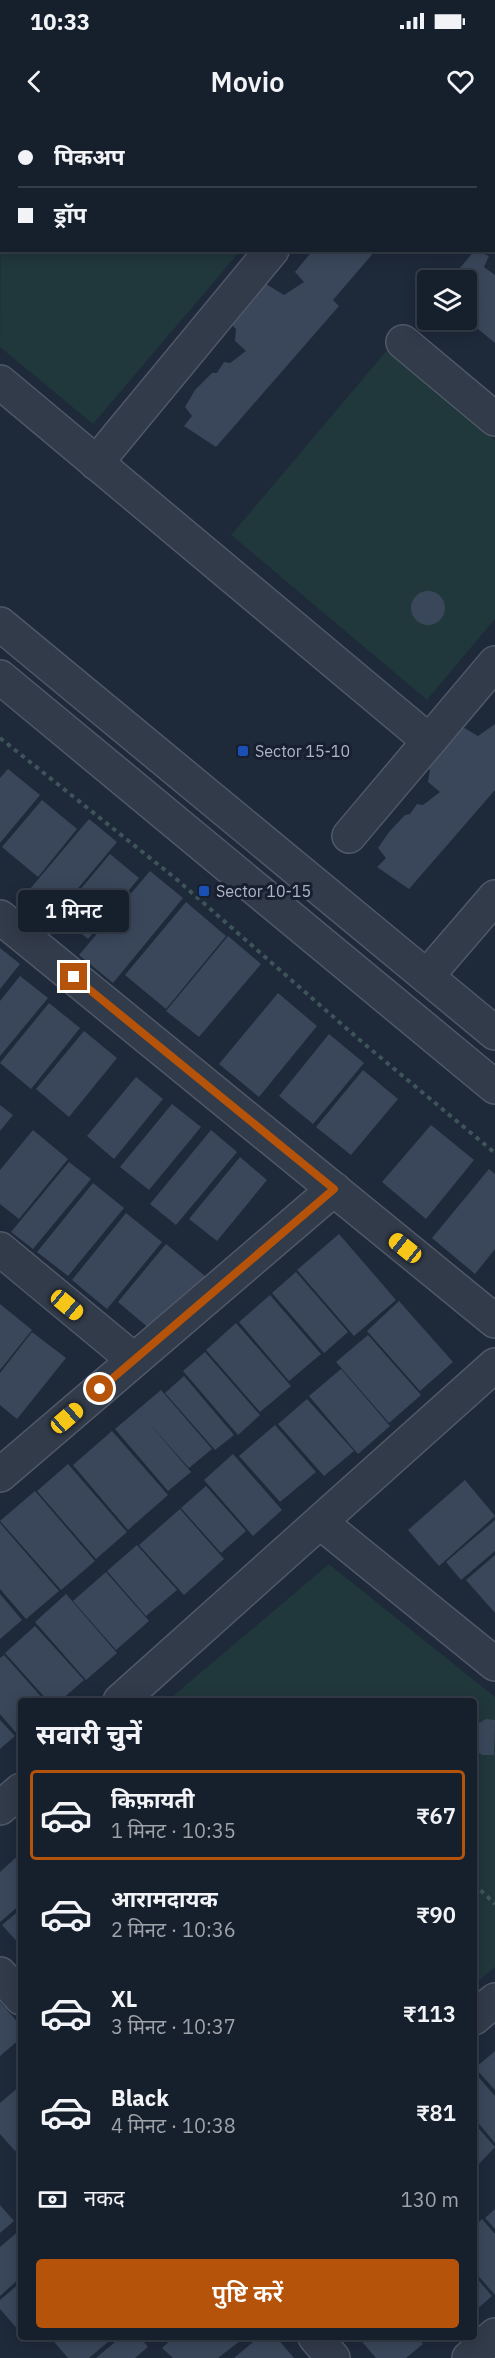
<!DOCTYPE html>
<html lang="hi">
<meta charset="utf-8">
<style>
body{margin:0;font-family:"IBM Plex Sans","Noto Sans Devanagari",sans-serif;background:#232c38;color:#f1f3f6;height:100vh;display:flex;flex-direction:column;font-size:22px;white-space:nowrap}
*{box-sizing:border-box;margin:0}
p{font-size:20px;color:#9ea2a9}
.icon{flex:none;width:33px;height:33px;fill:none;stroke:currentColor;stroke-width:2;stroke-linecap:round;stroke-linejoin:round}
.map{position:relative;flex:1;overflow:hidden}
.panel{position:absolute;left:18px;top:1578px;width:459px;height:642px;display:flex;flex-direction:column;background:#161f2c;border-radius:6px;box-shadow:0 3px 15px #0003,0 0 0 2px #353d48}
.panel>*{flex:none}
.banner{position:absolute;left:0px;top:0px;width:495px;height:132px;box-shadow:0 3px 15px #0003,0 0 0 2px #353d48;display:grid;align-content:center;height:132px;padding:0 18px;background:#161f2c}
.buttons{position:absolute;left:417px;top:150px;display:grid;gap:12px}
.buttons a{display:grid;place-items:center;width:60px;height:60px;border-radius:6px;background:#161f2c;box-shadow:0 3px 15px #0003,0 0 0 2px #353d48;font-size:30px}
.end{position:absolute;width:27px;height:27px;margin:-14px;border:8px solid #b45309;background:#fff;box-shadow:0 0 0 3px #fff}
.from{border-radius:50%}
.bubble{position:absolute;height:42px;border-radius:6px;background:#161f2c;box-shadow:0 3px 15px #0003,0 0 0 2px #353d48;font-size:20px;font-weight:600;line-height:42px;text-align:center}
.car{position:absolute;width:18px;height:36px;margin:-18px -9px;border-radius:8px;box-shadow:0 0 4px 2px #0007;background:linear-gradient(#f5c518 24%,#345 0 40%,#f5c518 0 76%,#345 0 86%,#f5c518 0)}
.banner b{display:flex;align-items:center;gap:21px;height:57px;font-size:22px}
.banner b+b{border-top:2px solid #353d48}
.banner i{width:15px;height:15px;background:#f1f3f6}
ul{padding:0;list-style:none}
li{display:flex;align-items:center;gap:18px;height:90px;margin:0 12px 9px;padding:0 6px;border:3px solid transparent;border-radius:6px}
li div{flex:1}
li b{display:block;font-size:22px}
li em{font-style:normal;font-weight:600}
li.current{border-color:#b45309}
li>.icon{width:54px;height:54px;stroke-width:1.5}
h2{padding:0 18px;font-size:27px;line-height:72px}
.pay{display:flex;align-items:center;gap:15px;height:66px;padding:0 18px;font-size:22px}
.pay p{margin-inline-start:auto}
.cta{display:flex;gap:12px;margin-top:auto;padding:12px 18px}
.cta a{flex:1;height:69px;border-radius:6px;background:#b45309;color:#fff;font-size:24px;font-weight:600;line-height:69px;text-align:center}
.status{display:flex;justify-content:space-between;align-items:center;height:42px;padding:0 30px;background:#161f2c;direction:ltr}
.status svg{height:16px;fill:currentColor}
header{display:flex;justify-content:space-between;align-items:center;height:78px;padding:0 18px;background:#161f2c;font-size:27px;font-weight:600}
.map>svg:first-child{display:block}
.green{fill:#20373b}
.building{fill:#3a475b}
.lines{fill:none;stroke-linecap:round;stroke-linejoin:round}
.minor-casing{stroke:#505868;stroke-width:36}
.tertiary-casing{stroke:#505868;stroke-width:36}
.path{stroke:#3e5458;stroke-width:4;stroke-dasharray:4.5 4.5;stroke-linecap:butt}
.minor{stroke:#323b4a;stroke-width:33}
.tertiary{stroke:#323b4a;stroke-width:33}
.route{stroke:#b45309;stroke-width:8}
.transit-dot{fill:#1a4fb4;stroke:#18202f;stroke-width:2}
.labels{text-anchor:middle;stroke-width:6;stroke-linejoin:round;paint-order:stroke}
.poi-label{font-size:16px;fill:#acb5c7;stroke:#18202f;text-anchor:start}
</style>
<div class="status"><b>10:33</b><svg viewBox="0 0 49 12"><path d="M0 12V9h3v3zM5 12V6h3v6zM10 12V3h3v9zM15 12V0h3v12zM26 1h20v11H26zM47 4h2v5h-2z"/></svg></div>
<header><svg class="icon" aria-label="back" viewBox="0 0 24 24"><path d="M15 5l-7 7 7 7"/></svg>Movio<svg class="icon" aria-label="heart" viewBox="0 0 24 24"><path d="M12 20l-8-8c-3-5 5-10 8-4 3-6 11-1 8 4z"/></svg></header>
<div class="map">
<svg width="495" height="2238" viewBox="0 0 495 2238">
<rect width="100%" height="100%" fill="#1e293a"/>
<g class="green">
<path d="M1,36L2,130L240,131L93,304L0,227Z"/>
<path d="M388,229L495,320V499L427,580L231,415Z"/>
<path d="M329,1444L495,1577V1847L474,1865V1581H167Z"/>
</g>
<g class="building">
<path d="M313,130H376L333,180L339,186L216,327L184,306L192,296L185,287L195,270L212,253H217L224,242L230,243L246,231L235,221L236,209L224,197L256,158L284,175L304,162L295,152Z"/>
<path d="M475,130L489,136L484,147L495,155V223L466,199V160H450Z"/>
<circle cx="428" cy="488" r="17"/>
<path d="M449,599L478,616L495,604V670L409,769L377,747L386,738L378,728L389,712L405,695L410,694L417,684L423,685L440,672L428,662L430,650L417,639Z"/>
<path d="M8,649L40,675L0,723V658Z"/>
<path d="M42,680L77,709L38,757L2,727Z"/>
<path d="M89,699L117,722L58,792L30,769Z"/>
<path d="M110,734L139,758L88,819L59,795Z"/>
<path d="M150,751L183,778L113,863L79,835Z"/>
<path d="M186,782L226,816L166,889L125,855Z"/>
<path d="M228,816L261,844L199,917L166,891Z"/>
<path d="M0,828L20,844L0,869Z"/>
<path d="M20,856L48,878L0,936V881Z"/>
<path d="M278,873L317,906L259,977L219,944Z"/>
<path d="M49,883L80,908L31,969L0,943Z"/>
<path d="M84,911L117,938L69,997L36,969Z"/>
<path d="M329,914L364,943L313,1004L279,976Z"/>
<path d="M363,950L398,979L351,1035L316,1007Z"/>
<path d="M136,957L163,979L114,1039L87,1016Z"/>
<path d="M172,984L201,1007L149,1070L120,1047Z"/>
<path d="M0,985L13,995L0,1011Z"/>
<path d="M431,1005L474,1040L426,1099L382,1062Z"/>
<path d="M33,1010L68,1039L19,1099L0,1084V1050Z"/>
<path d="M211,1010L237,1032L176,1105L150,1084Z"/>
<path d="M240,1037L267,1060L217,1121L189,1099Z"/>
<path d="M69,1042L91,1059L33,1129L11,1112Z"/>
<path d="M489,1049L495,1054V1129L475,1154L432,1118Z"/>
<path d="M93,1063L124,1088L68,1156L37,1132Z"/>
<path d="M126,1093L162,1122L107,1189L72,1160Z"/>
<path d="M339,1114L396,1180L354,1216L297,1150Z"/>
<path d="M166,1124L205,1156L157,1215L118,1182Z"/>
<path d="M296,1152L348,1212L324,1233L272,1173Z"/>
<path d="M270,1175L321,1234L289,1261L239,1202Z"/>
<path d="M399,1181L453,1242L420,1271L367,1211Z"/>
<path d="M0,1184L32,1210L0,1250Z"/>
<path d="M236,1203L291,1266L260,1292L206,1230Z"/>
<path d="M32,1212L66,1238L17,1299L0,1285V1253Z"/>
<path d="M368,1215L421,1275L389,1303L336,1242Z"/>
<path d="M205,1232L260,1295L238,1315L183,1251Z"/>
<path d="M341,1249L390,1306L358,1334L309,1276Z"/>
<path d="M184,1256L234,1315L215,1330L165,1273Z"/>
<path d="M161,1270L212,1329L189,1348L148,1302L191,1352L168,1371L115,1309Z"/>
<path d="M307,1279L354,1331L324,1356L278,1304Z"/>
<path d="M275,1305L316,1352L280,1382L239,1336Z"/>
<path d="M112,1311L168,1375L128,1410L73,1345Z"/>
<path d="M233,1334L282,1390L253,1416L204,1360Z"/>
<path d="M68,1344L127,1412L96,1439L37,1371Z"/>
<path d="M465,1360L495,1396L439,1446L408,1410Z"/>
<path d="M206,1366L246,1411L221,1433L181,1388Z"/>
<path d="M35,1371L95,1441L61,1470L0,1401Z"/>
<path d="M180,1389L224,1439L184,1475L139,1425Z"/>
<path d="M495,1400V1431L461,1460L446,1442Z"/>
<path d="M0,1403L59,1471L26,1499L0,1469Z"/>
<path d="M137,1425L177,1470L146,1496L107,1451Z"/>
<path d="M495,1435V1493L466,1460Z"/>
<path d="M106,1452L149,1501L116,1530L73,1481Z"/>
<path d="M0,1474L22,1500L0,1519Z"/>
<path d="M66,1474L117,1533L86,1560L35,1502Z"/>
<path d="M35,1506L84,1560L60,1581H48L5,1533Z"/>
<path d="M4,1535L45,1581H21V1610L17,1614L0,1594V1538Z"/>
<path d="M486,1599L495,1600L494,1635H482L474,1629V1606Z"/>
<path d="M0,1600L15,1616L0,1629Z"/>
<path d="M21,1733V1784L0,1802V1752Z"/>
<path d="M21,1789V1826L2,1805Z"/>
<path d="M0,1882L21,1906V1918L0,1936Z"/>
<path d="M495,1931V1970L475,1948Z"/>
<path d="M474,1952L495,1976V2023L474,1998Z"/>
<path d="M21,1965V2026L15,2031L0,2014V1983Z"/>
<path d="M474,2003L495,2027L479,2044L474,2039Z"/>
<path d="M0,2085L14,2101L0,2113Z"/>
<path d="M495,2089V2109L485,2098Z"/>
<path d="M482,2099L495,2114V2175L474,2151V2107Z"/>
<path d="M21,2109V2157L0,2176V2127Z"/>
<path d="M474,2155L492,2176L474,2192Z"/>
<path d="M21,2162V2213L0,2189V2180Z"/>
<path d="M50,2217H114L89,2238H68Z"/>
<path d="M121,2217H140L148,2227L135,2238H96Z"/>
<path d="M174,2217H245L218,2238H173L162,2228Z"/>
<path d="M259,2217H276L294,2238H234Z"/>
<path d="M358,2217H417L423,2224L406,2238H376Z"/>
</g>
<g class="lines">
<g class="minor-casing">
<g id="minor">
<path d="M149,0L150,2"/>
<path d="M412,0L414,2"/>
<path d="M378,2L379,0"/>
<path d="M0,5L2,3"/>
<path d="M494,66L495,67"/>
<path d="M403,222L495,299"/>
<path d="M0,262L429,621"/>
<path d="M96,343L272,130"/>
<path d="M349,716L495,543"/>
<path d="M0,797L495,1201"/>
<path d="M0,1129L134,1240"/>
<path d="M0,1355L334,1069"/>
<path d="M320,1402L495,1544"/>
<path d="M120,1581L495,1245"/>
<path d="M0,1688L21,1670"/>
<path d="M0,1854L21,1878"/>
<path d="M474,1898L495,1880"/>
<path d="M315,2217L333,2238"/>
<path d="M469,2238L495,2215"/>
</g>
</g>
<g class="tertiary-casing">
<g id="tertiary">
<path d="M0,504L495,913"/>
<path d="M0,557L495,967"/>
<path d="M427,856L495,777"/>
</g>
</g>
<g class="path">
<path d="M0,618L175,758L362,922L495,1033"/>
<path d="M474,1764L495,1784"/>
</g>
<use href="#minor" class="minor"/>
<use href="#tertiary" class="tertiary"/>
</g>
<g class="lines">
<path class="route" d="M74,857L334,1069L100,1269"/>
</g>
<g class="transit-dot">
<rect x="237" y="625" width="12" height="12" rx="3"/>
<rect x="198" y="765" width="12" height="12" rx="3"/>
</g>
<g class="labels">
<g class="poi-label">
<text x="255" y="637">Sector 15-10</text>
<text x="216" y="777">Sector 10-15</text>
</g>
</g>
</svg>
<div class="buttons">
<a><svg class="icon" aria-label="layers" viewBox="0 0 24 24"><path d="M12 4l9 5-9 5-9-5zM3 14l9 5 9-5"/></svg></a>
</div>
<i class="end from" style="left:100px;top:1269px"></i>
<i class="end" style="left:74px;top:857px"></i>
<div class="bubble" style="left:18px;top:770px;width:111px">1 मिनट</div>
<i class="car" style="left:405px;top:1128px;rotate:309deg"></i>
<i class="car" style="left:67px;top:1185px;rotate:130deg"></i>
<i class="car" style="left:67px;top:1298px;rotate:49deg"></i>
<div class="banner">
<b><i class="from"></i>पिकअप</b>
<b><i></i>ड्रॉप</b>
</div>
<section class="panel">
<h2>सवारी चुनें</h2>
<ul>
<li class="current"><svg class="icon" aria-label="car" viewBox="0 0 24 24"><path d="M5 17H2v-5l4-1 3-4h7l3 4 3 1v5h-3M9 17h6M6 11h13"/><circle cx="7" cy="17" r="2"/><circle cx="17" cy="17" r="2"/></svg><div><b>किफ़ायती</b><p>1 मिनट · 10:35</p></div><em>₹67</em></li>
<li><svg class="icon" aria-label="car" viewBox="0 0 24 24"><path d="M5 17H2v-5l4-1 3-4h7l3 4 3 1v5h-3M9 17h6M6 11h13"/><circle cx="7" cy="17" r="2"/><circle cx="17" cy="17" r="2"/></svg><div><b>आरामदायक</b><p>2 मिनट · 10:36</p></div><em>₹90</em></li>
<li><svg class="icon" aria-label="car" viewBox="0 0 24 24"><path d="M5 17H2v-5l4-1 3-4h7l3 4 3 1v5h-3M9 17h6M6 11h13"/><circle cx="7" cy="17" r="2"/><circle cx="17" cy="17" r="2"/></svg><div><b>XL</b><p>3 मिनट · 10:37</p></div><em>₹113</em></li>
<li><svg class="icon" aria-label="car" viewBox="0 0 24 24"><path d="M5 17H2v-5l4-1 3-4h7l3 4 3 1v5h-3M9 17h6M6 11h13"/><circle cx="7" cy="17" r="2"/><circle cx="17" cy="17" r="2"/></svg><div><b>Black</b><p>4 मिनट · 10:38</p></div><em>₹81</em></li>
</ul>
<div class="pay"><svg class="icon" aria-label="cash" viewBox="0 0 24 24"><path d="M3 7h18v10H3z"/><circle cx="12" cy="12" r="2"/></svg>नकद<p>130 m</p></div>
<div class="cta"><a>पुष्टि करें</a></div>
</section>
</div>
